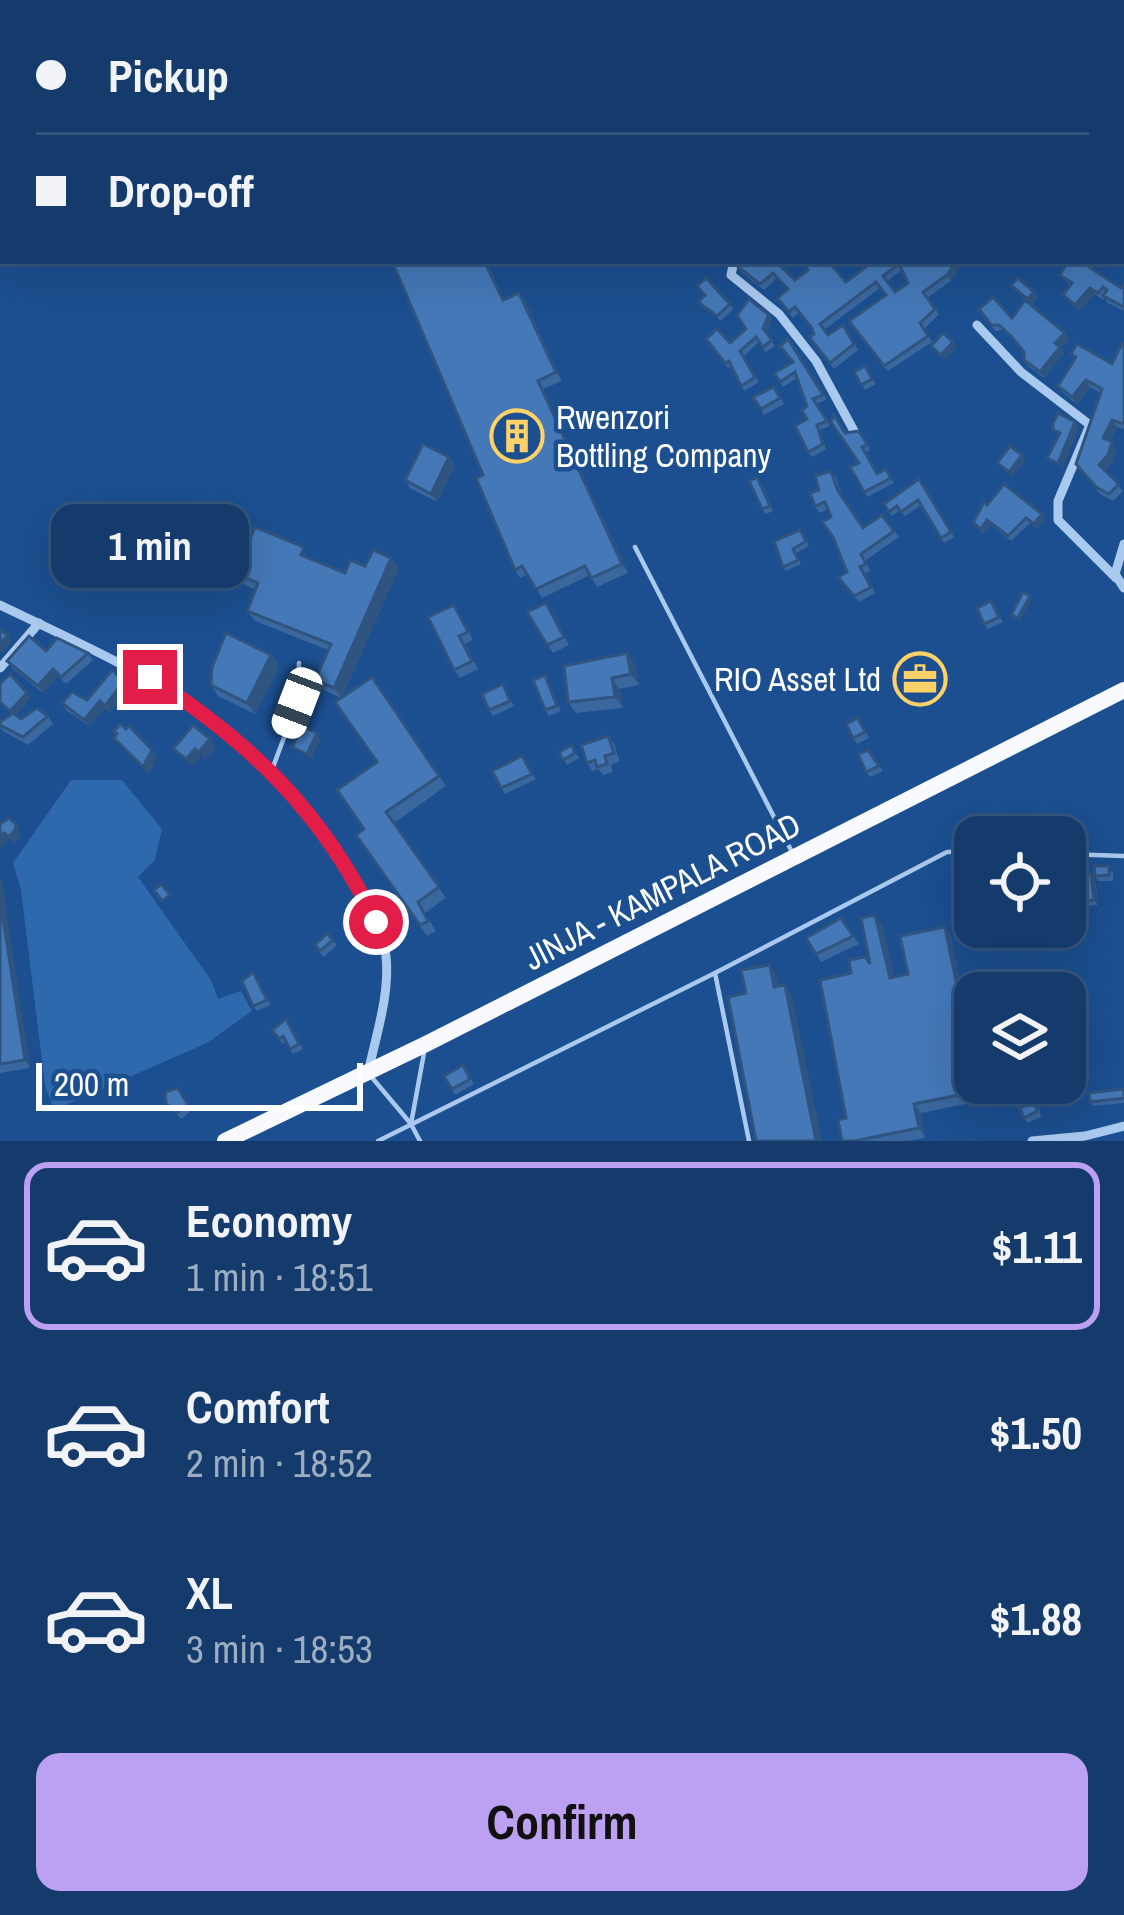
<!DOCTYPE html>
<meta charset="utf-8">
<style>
body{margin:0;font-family:"Archivo Narrow",sans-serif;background:#214673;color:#f1f3f6;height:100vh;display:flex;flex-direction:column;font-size:45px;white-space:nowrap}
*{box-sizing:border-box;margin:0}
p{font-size:39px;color:#9dadc1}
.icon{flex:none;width:66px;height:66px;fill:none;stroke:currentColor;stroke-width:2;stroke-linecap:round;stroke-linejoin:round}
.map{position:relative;height:1141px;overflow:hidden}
.panel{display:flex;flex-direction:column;background:#143b6b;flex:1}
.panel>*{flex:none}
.guide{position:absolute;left:0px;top:0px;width:1125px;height:264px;box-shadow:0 12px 48px #0002,0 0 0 3px #33557e;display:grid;align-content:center;height:264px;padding:0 36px;background:#143b6b}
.fabs{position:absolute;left:954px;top:816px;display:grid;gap:24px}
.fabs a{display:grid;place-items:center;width:132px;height:132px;border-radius:24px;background:#143b6b;box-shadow:0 12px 48px #0002,0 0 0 3px #33557e;font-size:60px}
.scale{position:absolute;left:36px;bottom:30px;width:327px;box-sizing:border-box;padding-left:12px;border:6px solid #fff;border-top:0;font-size:33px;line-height:42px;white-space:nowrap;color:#fff;-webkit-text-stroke:9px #1b4f8f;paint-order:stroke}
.end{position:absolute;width:54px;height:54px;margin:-27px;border:15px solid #e11d48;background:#fff;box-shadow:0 0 0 6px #fff}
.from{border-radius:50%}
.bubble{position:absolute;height:84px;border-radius:24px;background:#143b6b;box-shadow:0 12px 48px #0002,0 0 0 3px #33557e;font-size:39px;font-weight:700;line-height:84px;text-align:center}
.car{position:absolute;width:36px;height:72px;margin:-36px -18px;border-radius:15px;box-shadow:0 0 9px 3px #0007;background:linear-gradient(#fff 24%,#345 0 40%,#fff 0 76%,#345 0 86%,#fff 0)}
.guide b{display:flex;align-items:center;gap:42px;height:114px;font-size:45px}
.guide b+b{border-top:3px solid #33557e}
.guide i{width:30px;height:30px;background:#f1f3f6}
ul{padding:21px 0 0;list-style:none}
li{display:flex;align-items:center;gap:36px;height:168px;margin:0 24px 18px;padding:0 12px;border:6px solid transparent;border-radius:24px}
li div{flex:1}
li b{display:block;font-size:45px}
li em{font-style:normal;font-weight:700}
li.selected{border-color:#bca0f2}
li>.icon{width:108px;height:108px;stroke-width:1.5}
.action{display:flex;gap:24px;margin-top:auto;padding:24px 36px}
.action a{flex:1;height:138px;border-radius:24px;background:#bca0f2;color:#111;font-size:48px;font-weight:700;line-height:138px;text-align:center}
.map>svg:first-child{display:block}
.green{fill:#2e69ad}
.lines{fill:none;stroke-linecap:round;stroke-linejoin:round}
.service{stroke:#a9c9ee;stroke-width:4.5}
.minor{stroke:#a9c9ee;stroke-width:9}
.trunk{stroke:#f8faff;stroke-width:16}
.wall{fill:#3a679d;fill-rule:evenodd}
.shaded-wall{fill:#305480}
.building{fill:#4478b7;stroke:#305480;stroke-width:3;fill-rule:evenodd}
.route{stroke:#e11d48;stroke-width:15}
.labels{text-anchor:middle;stroke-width:9;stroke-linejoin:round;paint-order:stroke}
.poi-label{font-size:33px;fill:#fff;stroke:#1b4f8f;text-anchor:start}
.street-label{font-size:33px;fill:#fff;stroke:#1b4f8f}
</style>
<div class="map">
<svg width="1124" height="1141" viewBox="0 0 1124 1141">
<rect width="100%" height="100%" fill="#1b4f8f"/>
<path class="green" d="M71,780H122L162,829L155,860L138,877L211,980L218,999L241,991L252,1011L207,1043L54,1110L45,1085L21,890L13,863Z"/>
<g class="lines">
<g class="service">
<path d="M313,3L315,0"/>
<path d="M0,62H3"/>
<path d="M635,547L792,852"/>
<path d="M273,767L297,703L299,663"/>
<path d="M1065,854L1124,856"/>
<path d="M715,973L947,852L975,851"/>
<path d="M369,1074L411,1124L420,1141"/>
<path d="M411,1124L424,1053"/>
<path d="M378,1141L715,973L749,1141"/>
</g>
<g class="minor">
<path d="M514,3L538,0"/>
<path d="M1037,3L1040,0"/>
<path d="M734,261L731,275L779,314L816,361L854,431"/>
<path d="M977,325L1021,372L1090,425L1058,501V520L1116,578"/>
<path d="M1124,544L1115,574L1124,588"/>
<path d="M0,605C144,674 248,717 340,856C359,885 382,921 386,956C390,995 376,1035 368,1073"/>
<path d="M0,668L39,623"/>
<path d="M1032,1141L1085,1136L1124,1126"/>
</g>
<path class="trunk" d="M225,1141L426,1044L1124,690"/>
</g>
<g class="wall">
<path d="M392,261H486L504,300L519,293L525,301L562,381L543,389L628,573L597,587L590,575L542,598L527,575L520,578L515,570L483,475Z"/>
<path d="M874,261H964L951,281L927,298L939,314L924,329L932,342L888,371L849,321L886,296L880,288L824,330L828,335L843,325L858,350L834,369L809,337L814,334L812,329L799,313L793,318L781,304L787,289L777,278L764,290L741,272L737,266L746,264L795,280L846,282ZM902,270L908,283L895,292L887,281Z"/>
<path d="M1053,261H1097L1092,269L1121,288L1124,284V311L1108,303L1104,298L1103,300L1095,294L1079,311L1063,295L1070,285L1060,275L1065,268Z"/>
<path d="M1011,285L1038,297L1031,305L1069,339L1060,348L1064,353L1044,378L1028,366L1024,360V353L1015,342L1003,330L995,331L991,325L1012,318L1025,300Z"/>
<path d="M704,296L730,304L733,309L721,321L698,302Z"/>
<path d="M769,315L772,320L766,333L775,346L766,352L759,342L744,356L759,382L744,391L732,366L728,368L706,339L730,343Z"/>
<path d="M788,339L827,399L816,404L830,426L820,430L826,449L812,457L808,452L807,406L797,378L783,387L774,373L793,362Z"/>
<path d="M1124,344V429L1117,427L1110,441L1117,449L1113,462L1105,471L1123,491L1113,501L1100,494L1076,464L1101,393L1090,387L1077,404L1063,393L1058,386L1075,359L1071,354L1112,364Z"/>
<path d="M865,366L876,384L865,390L854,372Z"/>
<path d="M774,387L784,404L764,415L753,397Z"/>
<path d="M845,433L866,442L870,450L866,452L878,473L886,469L894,483L867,497L850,467L859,463Z"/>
<path d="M455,465L437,502L410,488L405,480Z"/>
<path d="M831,471L836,477L842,497L863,528L882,515L899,537L866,560L870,571L865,573L875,593L859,602L842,583L847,572L828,509L820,513L815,506L819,490Z"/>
<path d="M919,479L954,537L944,543L921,505L905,516L900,510L892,516L884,504Z"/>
<path d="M761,483L773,511L766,514L762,509Z"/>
<path d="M987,505L1042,514L1045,518L1037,529L1030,523L1011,541L991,525L984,534L973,523Z"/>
<path d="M800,530L809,546L796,553L801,564L786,571L783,567Z"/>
<path d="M311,558L345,573L365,566L399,568L342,697L372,677L446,786L394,823L446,898L425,913L436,931L427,936L356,835L364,829L377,762L341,698L323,690L315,680L328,650L255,621L247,611L256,590L243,584L236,574Z"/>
<path d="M546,603L569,645L553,653L527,612Z"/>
<path d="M454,605L473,640L465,644L478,669L460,678L454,670Z"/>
<path d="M995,607L1003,622L988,629L984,624Z"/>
<path d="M46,651L88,653L93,660L66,684L58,676L43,693L12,668L7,661Z"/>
<path d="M271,655L279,666L255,714L218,696L211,685Z"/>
<path d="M635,664L639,685L619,689L623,708L576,713L568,702Z"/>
<path d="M922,666L927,677L911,685L908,679Z"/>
<path d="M545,675L561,711L549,716L545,710Z"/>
<path d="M124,681L129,687L110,712L105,708L89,726L66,710L62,703L87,700Z"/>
<path d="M0,684L31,698L15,715L21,719L48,716L53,724L28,745L3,731L0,727V722L11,714L0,704Z"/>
<path d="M506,690L514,706L493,716L489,710Z"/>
<path d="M862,724L869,738L857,744L853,738Z"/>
<path d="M608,736L614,744L620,761L611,765L613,772L603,775L598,769L592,771L587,763Z"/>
<path d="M572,745L579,758L567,765L559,752Z"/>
<path d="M868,750L883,771L870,777L866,772Z"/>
<path d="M522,756L536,779L505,794L501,788Z"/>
<path d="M1113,871V881H1098L1095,876Z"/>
<path d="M0,878L30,1068L0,1073Z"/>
<path d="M1095,879L1098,905L1086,906L1082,901Z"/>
<path d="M841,918L859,944L821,962L816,954Z"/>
<path d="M882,924L894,977L908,974L951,936L975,1083H981L985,1100L921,1113L925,1138L908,1141H842L846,1118L851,973L870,964Z"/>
<path d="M327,933L337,945L324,957L318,951Z"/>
<path d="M253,972L271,1005L257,1011L253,1006Z"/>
<path d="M286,1019L303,1049L293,1054L285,1042L283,1044L272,1030Z"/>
<path d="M463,1065L474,1084L455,1095L444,1076Z"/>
<path d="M178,1088L192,1110L181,1119L166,1103Z"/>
<path d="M1124,1089V1103L1093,1106L1090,1102Z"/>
<path d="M1039,1108L1041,1117L1027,1123L1024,1118Z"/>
</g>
<g class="shaded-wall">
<path d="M956,261H964L951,281L947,275Z"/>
<path d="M1090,288L1095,294L1079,311L1075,305Z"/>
<path d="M1034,292L1038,297L1031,305L1027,299Z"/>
<path d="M519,293L525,301L562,381L556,372Z"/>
<path d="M769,315L772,320L766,333L763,328Z"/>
<path d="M1065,333L1069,339L1060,348L1064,353L1044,378L1040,372L1055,343Z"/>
<path d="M953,342L957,347L945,360L941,355Z"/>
<path d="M1086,380L1090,387L1077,404L1072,397Z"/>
<path d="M538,381L543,389L628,573L622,564Z"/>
<path d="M1112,420L1117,427L1108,445L1103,438Z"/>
<path d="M1075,422L1079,428L1062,469L1058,463Z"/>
<path d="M1112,442L1117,449L1113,462L1104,472L1099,465Z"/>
<path d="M1022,455L1026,460L1012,477L1009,472Z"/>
<path d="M449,457L455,465L437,502L431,494Z"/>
<path d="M1042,514L1045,518L1037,529L1034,524Z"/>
<path d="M987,520L991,525L984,534L981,529Z"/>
<path d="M391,558L399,568L342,698L334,688Z"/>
<path d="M1030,596L1032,599L1020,621L1018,618Z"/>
<path d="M8,635L12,641L0,654V644Z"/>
<path d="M627,653L635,664L639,685L631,674Z"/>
<path d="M271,655L279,666L255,714L247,703Z"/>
<path d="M53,669L58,676L43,693L38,686Z"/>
<path d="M612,678L619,689L623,708L615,697Z"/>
<path d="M124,681L129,687L110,712L105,706Z"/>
<path d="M27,693L31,698L14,717L10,711Z"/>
<path d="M100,701L105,708L89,726L84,720Z"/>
<path d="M317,733L321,739L311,760L307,754Z"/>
<path d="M210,739L216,747L205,760L199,752Z"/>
<path d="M195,749L201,757L192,767L186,759Z"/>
<path d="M152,750L157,758L149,775L143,767Z"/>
<path d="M16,824L20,831V837L13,844L9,837Z"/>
<path d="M4,833L9,839L0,850V837Z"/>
<path d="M1091,874L1095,879L1098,905L1094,900Z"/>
<path d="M0,878L2,881L30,1068L25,1060L0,899Z"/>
<path d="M875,915L882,924L896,987L890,978Z"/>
<path d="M945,927L951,936L975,1052V1074Z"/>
<path d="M770,965L777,975L781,998L774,987Z"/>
<path d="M785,985L792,996L822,1141H816Z"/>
<path d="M977,1083H981L985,1100L979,1091Z"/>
<path d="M914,1104L921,1113L925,1138L919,1128Z"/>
</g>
<g class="building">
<path d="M407,0H427V3H396Z"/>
<path d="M619,0H645L646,3H621Z"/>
<path d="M667,0H694L696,3H669Z"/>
<rect x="776" y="0" width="24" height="3"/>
<path d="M818,0H856L855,3H816Z"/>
<path d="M1122,169L1124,171V225L1122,224Z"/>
<path d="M392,261H484L503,300L519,293L556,372L538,381L622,564L591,578L585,566L536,589L522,566L515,570L476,478L483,475Z"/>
<path d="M738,261H744L746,264L749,261H775L795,280L808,270L805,266L814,261H828L846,282L874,261H956L947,275L923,292L935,309L920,323L928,336L884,366L849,321L886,295L876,282L820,324L828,335L843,325L854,344L830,363L809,337L814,334L812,328L795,307L789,312L777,298L788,289L773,273L760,284L737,266ZM899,264L908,283L895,292L883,276Z"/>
<path d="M1059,261H1088L1086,265L1121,288L1124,284V307L1103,296L1107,290L1103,287L1098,293L1090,288L1075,305L1063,295L1072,283L1060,275L1066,265Z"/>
<path d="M706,278L730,304L717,316L698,302L705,295L697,286Z"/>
<path d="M1018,278L1034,292L1027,299L1011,285Z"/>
<path d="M993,297L1012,318L1025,300L1065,333L1055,343L1060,347L1040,372L1024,360V352L1011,336L999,325H991L979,309Z"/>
<path d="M749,299L769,315L763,328L772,340L763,347L756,337L740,351L755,377L741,386L729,361L725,363L706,339L717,329L730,343L746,329L737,315Z"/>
<path d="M943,333L953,342L941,355L931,346Z"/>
<path d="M788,339L823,395L813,399L827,421L817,425L823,444L808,452L795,426L807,419L802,410L807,406L795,372L780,382L774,373L793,362L780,346Z"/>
<path d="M1122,343L1124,344V424L1112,420L1103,438L1112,442L1108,455L1099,465L1119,484L1109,494L1096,487L1076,464L1102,389L1086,380L1072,397L1058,386L1076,357L1071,354L1077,344L1112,364Z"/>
<path d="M865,366L872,379L861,385L854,372Z"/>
<path d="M774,387L780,398L761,409L753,397Z"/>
<path d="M1058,413L1075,422L1058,463L1047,458L1060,433L1053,430V424Z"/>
<path d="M834,415L845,433L858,431L863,437L867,445L862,447L877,474L886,469L891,478L864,492L850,467L859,463L831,422Z"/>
<path d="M423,444L449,457L431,494L405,480Z"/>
<path d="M1010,446L1022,455L1009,472L997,463Z"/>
<path d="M831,471L838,491L863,528L882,515L894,531L861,554L866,564L860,567L871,587L854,596L838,577L847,572L833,537L822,522L831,517L825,502L815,506L810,493L819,490L815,476Z"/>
<path d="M757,477L770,506L762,509L749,481Z"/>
<path d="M919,479L951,532L941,538L918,500L901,512L897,506L889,512L884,504Z"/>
<path d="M1004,484L1042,514L1034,524L1026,518L1008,536L987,520L981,529L973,523L984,502L987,505Z"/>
<path d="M255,527L304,547L301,555L345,573L350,560L365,566L373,550L391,558L334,688L315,680L331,644L247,611L258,583L236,574Z"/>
<path d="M800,530L806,541L793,549L798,560L783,567L774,541Z"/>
<path d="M1023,592L1030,596L1018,618L1011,615Z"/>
<path d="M991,601L999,617L984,624L977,608Z"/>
<path d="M546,603L564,637L547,645L527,612Z"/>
<path d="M454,605L468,632L459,636L472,661L454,670L428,617Z"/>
<path d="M0,630L8,635L0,644Z"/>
<path d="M226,633L271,655L247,703L211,685L212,667Z"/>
<path d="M29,636L46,651L57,638L88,653L61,677L53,669L38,686L7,661Z"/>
<path d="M627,653L631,674L612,678L615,697L568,702L564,666Z"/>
<path d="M918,661L923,672L908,679L902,669Z"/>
<path d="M112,670L124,681L105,706L100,701L84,720L62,703L72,692L87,700Z"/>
<path d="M10,674L27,693L10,711L0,702V684Z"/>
<path d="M545,675L557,706L545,710L533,680Z"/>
<path d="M372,677L439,776L386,812L439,887L418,902L428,921L420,925L356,835L364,829L337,790L377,762L335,702Z"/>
<path d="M503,684L510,701L489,710L482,694Z"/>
<path d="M37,708L48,716L23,737L0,725V722L13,713L21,719Z"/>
<path d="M858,718L865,732L853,738L846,724Z"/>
<path d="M120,724L126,729L129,726L152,750L143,767L114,738L117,734L114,731Z"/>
<path d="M193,725L210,739L199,752L195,749L186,759L173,749Z"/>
<path d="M302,726L317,733L307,754L292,747Z"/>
<path d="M608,736L614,753L605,756L607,764L597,767L595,760L587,763L581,745Z"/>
<path d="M572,745L575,753L563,760L559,752Z"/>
<path d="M868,750L879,766L866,772L858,754Z"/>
<path d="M522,756L532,774L501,788L492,771Z"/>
<path d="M9,818L16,824L15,830L9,837L4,833L0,837V824Z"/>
<path d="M1094,866H1109V875L1095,876Z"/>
<path d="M1091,874L1094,900L1082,901L1080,875Z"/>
<path d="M161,884L170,895L162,901L154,890Z"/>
<path d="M0,899L25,1060L0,1064Z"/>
<path d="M875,915L890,978L908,974L900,936L945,927L975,1074V1083H977L979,1091L914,1104L919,1128L854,1141H842L838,1120L846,1118L820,980L851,973L849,960L865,957L870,964L861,918Z"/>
<path d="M841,918L853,936L816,954L806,938Z"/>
<path d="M327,933L333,940L320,951L315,945Z"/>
<path d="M770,965L774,987L785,985L816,1141H756L728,997L746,993L741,970Z"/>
<path d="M253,972L267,1000L253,1006L242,981Z"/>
<path d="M286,1019L299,1044L290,1049L283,1036L279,1039L272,1030Z"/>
<path d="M463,1065L470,1079L452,1089L444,1076Z"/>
<path d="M178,1088L188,1105L177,1113L166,1103L165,1092Z"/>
<path d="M1124,1089V1098L1090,1102L1089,1093Z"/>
<path d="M1035,1102L1037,1111L1024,1118L1020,1108Z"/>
</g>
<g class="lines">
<path class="route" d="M150,677C252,744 322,811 376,922"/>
</g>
<defs>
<g id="building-ring" transform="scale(2.7)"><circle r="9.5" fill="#1b4f8f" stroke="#ffd166" stroke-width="1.5"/><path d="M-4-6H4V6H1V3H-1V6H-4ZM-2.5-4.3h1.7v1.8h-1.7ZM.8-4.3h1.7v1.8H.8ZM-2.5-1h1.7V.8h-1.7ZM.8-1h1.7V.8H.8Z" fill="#ffd166"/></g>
<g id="office-ring" transform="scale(2.7)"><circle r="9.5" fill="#1b4f8f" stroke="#ffd166" stroke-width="1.5"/><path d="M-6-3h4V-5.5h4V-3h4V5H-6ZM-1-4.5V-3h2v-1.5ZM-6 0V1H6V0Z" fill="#ffd166"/></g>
</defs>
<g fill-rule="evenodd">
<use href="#building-ring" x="517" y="436"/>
<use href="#office-ring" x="920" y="679"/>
</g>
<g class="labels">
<g class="poi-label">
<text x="556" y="429">Rwenzori<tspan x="556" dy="38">Bottling Company</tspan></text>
<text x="881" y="691" text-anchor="end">RIO Asset Ltd</text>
</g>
<g class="street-label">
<text transform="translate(662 891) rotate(-27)" y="12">JINJA - KAMPALA ROAD</text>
</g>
</g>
</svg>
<div class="fabs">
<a><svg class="icon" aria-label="locate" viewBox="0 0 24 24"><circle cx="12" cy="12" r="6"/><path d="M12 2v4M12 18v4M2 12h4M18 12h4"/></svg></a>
<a><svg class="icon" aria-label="layers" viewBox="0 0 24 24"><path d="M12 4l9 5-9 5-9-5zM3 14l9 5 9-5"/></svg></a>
</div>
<div class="scale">200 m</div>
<i class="end from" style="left:376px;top:922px"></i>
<i class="end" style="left:150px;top:677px"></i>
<div class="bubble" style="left:51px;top:504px;width:198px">1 min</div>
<i class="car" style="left:297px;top:703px;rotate:201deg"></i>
<div class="guide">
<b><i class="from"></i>Pickup</b>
<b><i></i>Drop-off</b>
</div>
</div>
<section class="panel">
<ul>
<li class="selected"><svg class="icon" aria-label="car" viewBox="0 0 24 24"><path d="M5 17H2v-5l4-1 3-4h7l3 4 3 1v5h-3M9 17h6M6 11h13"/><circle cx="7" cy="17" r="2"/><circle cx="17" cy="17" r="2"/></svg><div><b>Economy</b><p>1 min · 18:51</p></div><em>$1.11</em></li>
<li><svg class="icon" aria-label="car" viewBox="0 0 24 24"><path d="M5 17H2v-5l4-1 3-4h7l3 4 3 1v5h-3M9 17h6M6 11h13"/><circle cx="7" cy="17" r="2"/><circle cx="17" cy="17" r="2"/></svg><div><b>Comfort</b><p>2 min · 18:52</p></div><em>$1.50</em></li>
<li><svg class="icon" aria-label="car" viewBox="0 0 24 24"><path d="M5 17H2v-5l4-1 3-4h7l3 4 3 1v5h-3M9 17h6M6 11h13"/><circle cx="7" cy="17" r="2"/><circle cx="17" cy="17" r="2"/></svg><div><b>XL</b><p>3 min · 18:53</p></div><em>$1.88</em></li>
</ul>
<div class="action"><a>Confirm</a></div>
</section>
